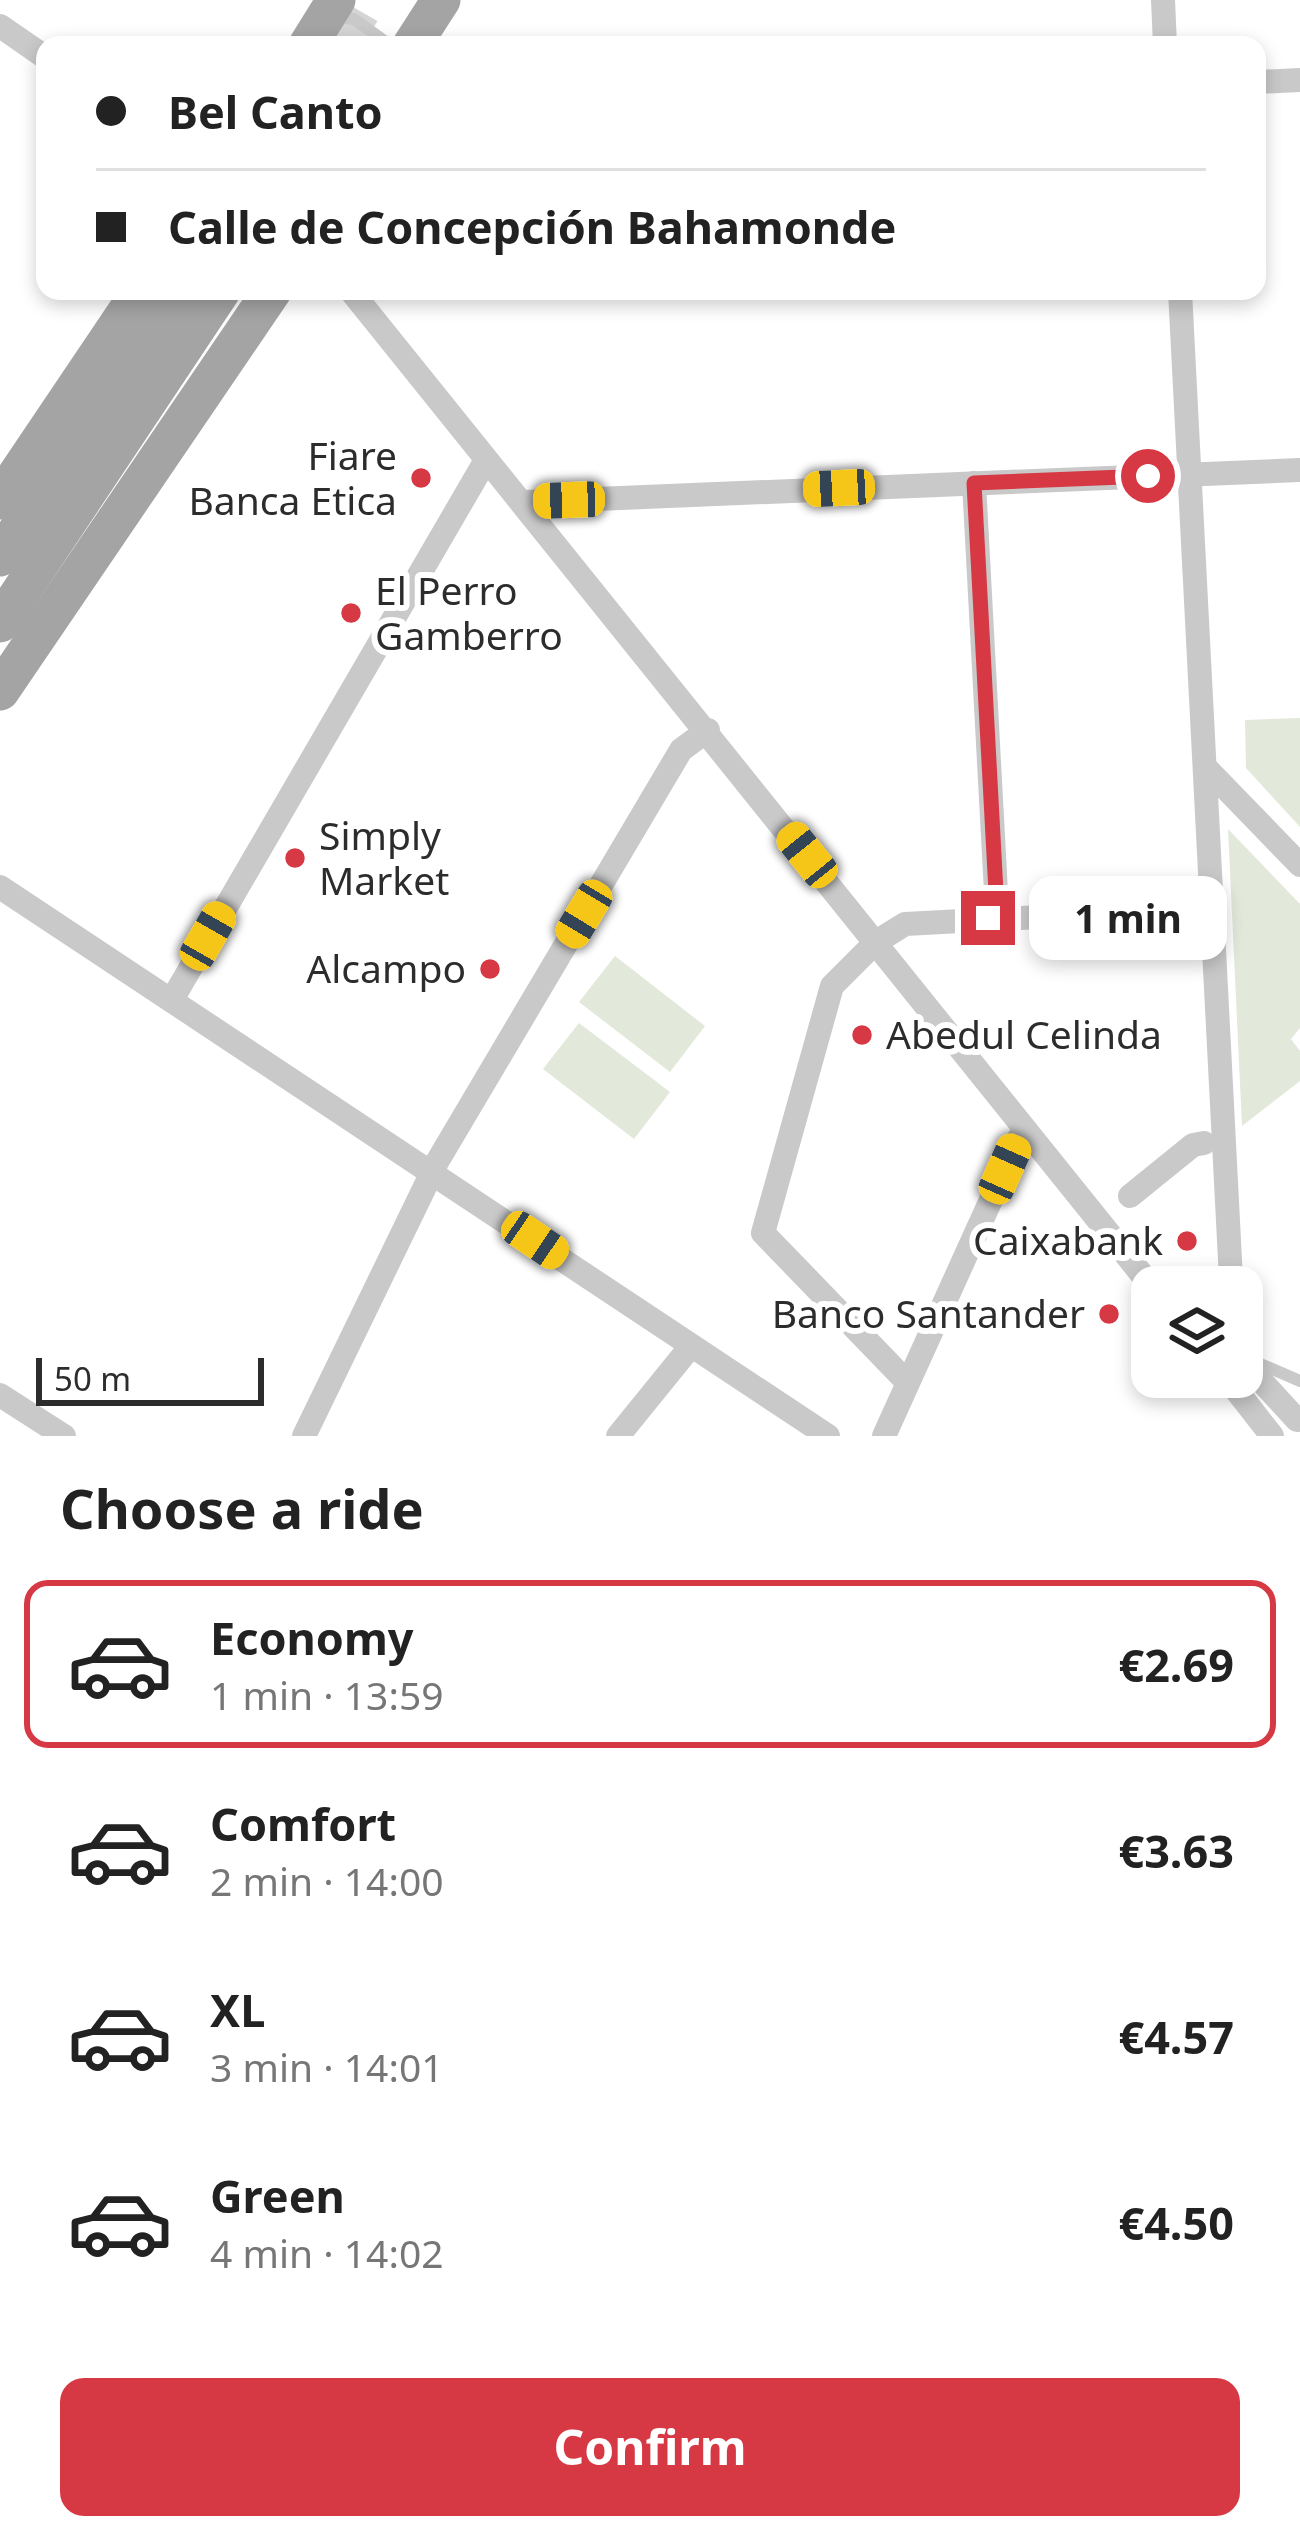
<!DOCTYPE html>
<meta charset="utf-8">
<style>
body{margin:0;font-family:"Noto Sans",sans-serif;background:#f2f2f2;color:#222;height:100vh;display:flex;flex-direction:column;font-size:45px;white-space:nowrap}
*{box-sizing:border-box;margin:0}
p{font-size:39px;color:#767676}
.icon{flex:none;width:66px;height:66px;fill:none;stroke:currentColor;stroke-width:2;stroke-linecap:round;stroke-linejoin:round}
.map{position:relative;height:1436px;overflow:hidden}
.details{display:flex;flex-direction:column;background:#fff;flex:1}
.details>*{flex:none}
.guide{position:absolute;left:36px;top:36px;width:1230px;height:264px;border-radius:24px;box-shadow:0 6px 18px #0003;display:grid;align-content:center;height:264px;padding:0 60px;background:#fff}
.buttons{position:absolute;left:1131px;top:1266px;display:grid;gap:24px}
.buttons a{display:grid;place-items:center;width:132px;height:132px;border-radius:24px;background:#fff;box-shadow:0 6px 18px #0003;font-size:60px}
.scale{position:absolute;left:36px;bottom:30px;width:228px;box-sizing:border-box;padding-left:12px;border:6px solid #2c2c2c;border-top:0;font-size:33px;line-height:42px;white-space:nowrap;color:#2c2c2c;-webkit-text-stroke:9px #fff;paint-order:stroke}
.end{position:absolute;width:54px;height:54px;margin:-27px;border:15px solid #d73944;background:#fff;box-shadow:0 0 0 6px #fff}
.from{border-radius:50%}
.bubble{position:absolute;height:84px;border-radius:24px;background:#fff;box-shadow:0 6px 18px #0003;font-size:39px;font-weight:700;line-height:84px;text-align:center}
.car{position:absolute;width:36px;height:72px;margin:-36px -18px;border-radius:15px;box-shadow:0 0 9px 3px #0007;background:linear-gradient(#f5c518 24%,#345 0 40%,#f5c518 0 76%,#345 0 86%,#f5c518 0)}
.guide b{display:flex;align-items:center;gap:42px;height:114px;font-size:45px}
.guide b+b{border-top:3px solid #e0e0e0}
.guide i{width:30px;height:30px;background:#222}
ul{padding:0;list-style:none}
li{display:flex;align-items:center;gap:36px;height:168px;margin:0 24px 18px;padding:0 36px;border:6px solid transparent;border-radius:24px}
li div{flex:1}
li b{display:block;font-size:45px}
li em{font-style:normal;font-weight:700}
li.on{border-color:#d73944}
li>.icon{width:108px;height:108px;stroke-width:1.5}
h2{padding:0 60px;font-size:54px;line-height:144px}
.action{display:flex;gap:24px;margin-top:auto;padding:24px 60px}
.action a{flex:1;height:138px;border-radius:24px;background:#d73944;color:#fff;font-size:48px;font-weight:700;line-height:138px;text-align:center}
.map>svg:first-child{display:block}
.green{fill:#e2e9da}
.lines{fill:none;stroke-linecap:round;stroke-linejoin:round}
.primary-tunnel{stroke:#d5d5d5;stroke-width:39;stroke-dasharray:39 20;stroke-linecap:butt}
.lane{stroke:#c9c9c9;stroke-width:12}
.street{stroke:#c9c9c9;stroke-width:24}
.primary{stroke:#a4a4a4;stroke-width:39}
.route{stroke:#d73944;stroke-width:15}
.poi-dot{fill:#d73944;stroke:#fff;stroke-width:4.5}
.labels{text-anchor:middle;stroke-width:12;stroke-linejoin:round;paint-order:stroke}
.poi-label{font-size:39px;fill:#2c2c2c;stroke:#fff;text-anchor:end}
</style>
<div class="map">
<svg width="1300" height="1436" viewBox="0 0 1300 1436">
<rect width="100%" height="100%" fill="#fff"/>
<g class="green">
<path d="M1300,718V827L1246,768L1245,720Z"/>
<path d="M1228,829L1300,904V1028L1291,1039L1300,1051V1081L1242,1126Z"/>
<path d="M615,956L705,1026L670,1072L579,1002Z"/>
<path d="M579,1023L670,1092L634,1139L543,1069Z"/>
</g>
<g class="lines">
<path class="primary-tunnel" d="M341,45L367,0"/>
<g class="lane">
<path d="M334,17L354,19L390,45"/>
<path d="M1242,1356L1300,1381"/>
</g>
<g class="street">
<path d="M1163,0L1165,45"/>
<path d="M0,26L45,57"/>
<path d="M1257,82L1300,80"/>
<path d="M351,291L1152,1287"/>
<path d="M1180,291L1231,1279L1228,1287"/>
<path d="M974,483L996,892L988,918"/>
<path d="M524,502L1300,470"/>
<path d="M1207,769L1300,865"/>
<path d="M0,887L828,1436"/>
<path d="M173,998L486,460"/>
<path d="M1130,1196L1193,1145L1204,1143"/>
<path d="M1253,1372L1297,1420"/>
<path d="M1226,1377L1272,1436"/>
<path d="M907,1382L763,1233L832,986L876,942L905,924L1191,909L1215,912"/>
<path d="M0,1395L64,1436"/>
<path d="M304,1436L437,1162L681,750L708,730"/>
<path d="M618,1436L691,1346"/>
<path d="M884,1436L1019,1138L1026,1131"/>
</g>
<g class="primary">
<path d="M308,45L336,0"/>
<path d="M412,45L441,0"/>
<path d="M0,500L141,291"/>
<path d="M0,557L179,291"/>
<path d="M0,623L221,291"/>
<path d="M0,691L272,291"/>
</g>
</g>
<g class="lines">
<path class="route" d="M988,918L996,892L974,483L1148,476"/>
</g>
<g class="poi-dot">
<circle cx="421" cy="478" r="12"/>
<circle cx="351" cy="613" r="12"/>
<circle cx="295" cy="858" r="12"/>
<circle cx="490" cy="969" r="12"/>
<circle cx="862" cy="1035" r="12"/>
<circle cx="1187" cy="1241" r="12"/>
<circle cx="1109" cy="1314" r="12"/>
</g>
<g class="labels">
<g class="poi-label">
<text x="397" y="470">Fiare<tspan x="397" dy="45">Banca Etica</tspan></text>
<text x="375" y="605" text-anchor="start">El Perro<tspan x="375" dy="45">Gamberro</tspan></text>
<text x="319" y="850" text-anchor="start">Simply<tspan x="319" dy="45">Market</tspan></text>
<text x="466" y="983">Alcampo</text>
<text x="886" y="1049" text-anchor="start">Abedul Celinda</text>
<text x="1163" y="1255">Caixabank</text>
<text x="1085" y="1328">Banco Santander</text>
</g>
</g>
</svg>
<div class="buttons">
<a><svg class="icon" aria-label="layers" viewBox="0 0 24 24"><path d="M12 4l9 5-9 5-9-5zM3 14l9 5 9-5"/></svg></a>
</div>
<div class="scale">50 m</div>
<i class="end from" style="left:1148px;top:476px"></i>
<i class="end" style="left:988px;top:918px"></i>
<div class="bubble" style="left:1029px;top:876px;width:198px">1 min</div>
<i class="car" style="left:839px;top:488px;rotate:267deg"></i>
<i class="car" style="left:569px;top:500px;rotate:268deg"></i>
<i class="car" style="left:807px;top:855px;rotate:321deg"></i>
<i class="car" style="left:584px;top:914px;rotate:211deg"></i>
<i class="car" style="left:208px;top:936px;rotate:30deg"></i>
<i class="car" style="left:1005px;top:1169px;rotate:24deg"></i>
<i class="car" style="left:535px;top:1240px;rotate:124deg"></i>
<div class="guide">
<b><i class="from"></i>Bel Canto</b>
<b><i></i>Calle de Concepción Bahamonde</b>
</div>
</div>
<section class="details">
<h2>Choose a ride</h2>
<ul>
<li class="on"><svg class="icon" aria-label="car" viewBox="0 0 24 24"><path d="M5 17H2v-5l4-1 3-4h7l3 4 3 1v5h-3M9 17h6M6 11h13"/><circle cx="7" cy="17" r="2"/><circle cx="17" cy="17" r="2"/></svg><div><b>Economy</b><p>1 min · 13:59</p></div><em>€2.69</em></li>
<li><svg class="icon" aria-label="car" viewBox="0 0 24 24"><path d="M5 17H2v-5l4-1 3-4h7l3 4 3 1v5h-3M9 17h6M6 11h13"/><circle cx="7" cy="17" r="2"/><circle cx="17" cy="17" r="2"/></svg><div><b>Comfort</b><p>2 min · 14:00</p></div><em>€3.63</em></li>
<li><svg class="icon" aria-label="car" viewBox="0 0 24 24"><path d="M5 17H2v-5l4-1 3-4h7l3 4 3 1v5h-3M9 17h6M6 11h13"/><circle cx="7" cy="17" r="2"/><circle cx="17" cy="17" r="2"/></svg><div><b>XL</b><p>3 min · 14:01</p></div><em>€4.57</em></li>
<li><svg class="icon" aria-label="car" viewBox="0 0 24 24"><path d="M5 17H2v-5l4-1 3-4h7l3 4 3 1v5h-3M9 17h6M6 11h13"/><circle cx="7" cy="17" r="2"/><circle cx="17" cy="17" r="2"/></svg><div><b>Green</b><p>4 min · 14:02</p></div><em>€4.50</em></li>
</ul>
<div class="action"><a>Confirm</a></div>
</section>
